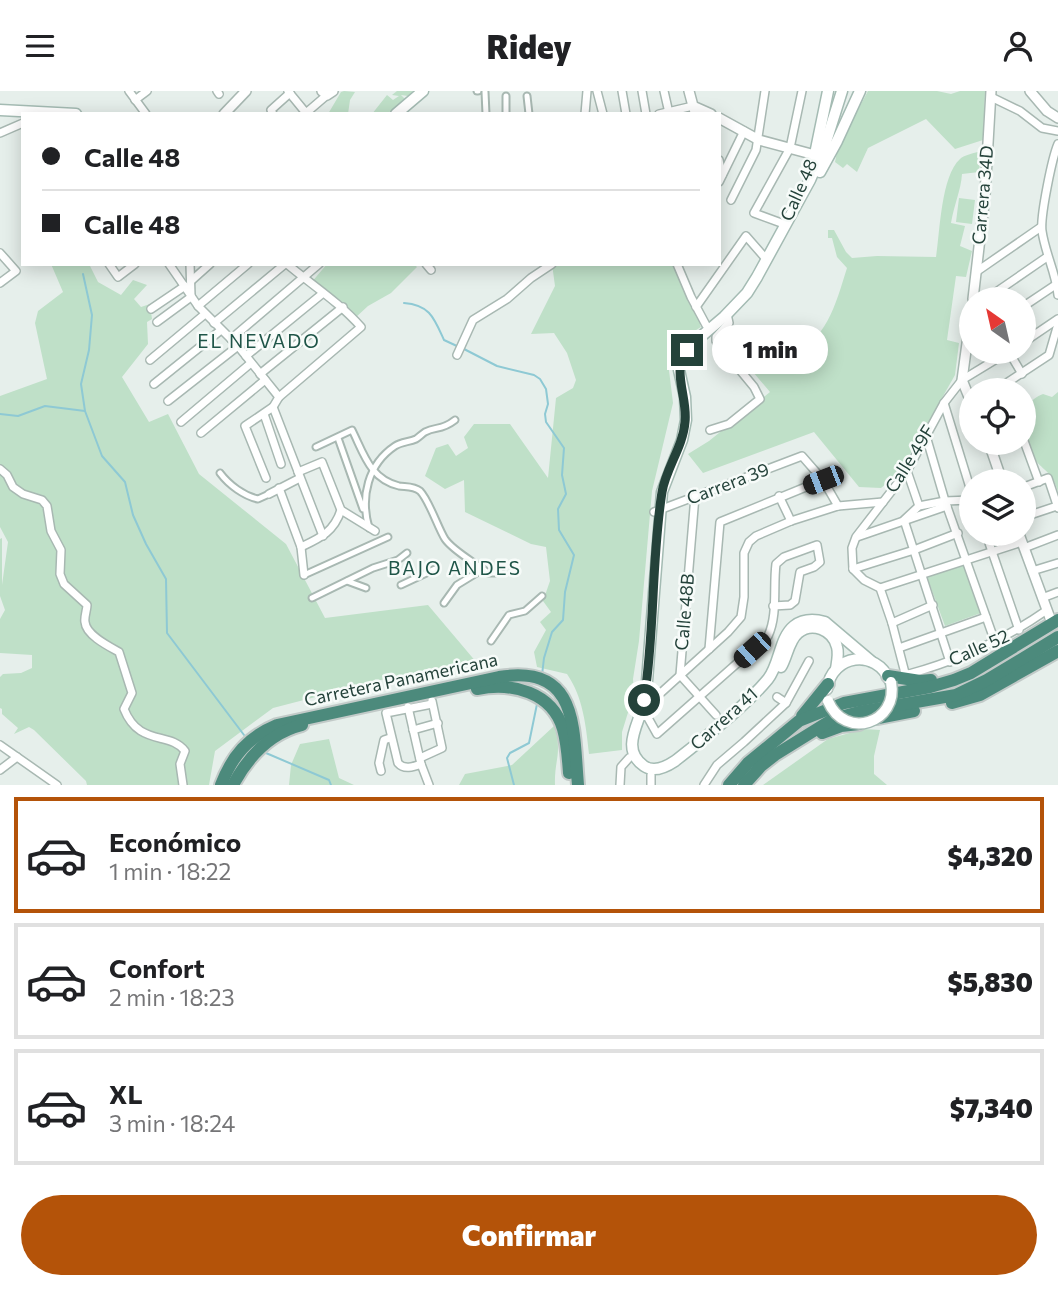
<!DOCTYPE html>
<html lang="es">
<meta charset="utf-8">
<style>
body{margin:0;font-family:Commissioner,sans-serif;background:#f6f6f6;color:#202124;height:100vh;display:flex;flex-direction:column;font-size:26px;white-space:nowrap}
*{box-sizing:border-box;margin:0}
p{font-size:23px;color:#757577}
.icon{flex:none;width:38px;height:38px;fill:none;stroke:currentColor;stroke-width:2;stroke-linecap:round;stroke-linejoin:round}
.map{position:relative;height:694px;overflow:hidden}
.side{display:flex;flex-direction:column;background:#fff;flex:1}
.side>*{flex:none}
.top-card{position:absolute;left:21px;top:21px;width:700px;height:154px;border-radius:0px;box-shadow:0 4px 18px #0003;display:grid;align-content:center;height:154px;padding:0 21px;background:#fff}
.needle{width:46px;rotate:326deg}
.tools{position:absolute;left:959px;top:196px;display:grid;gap:14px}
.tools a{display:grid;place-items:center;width:77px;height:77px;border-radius:50%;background:#fff;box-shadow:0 4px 18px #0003;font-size:35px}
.end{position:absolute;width:32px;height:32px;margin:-16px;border:9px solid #24423a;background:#fff;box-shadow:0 0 0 4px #fff}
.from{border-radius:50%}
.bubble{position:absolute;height:49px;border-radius:24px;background:#fff;box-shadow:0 4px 18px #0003;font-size:23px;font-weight:800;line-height:49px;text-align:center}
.car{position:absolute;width:21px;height:42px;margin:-21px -10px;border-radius:9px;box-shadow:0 0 5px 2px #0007;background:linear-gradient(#222 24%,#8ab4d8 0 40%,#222 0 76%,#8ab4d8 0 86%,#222 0)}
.top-card b{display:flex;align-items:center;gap:24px;height:66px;font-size:26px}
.top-card b+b{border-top:2px solid #e0e0e0}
.top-card i{width:18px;height:18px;background:#202124}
ul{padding:12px 0 0;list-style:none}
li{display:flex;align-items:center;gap:21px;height:116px;margin:0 14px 10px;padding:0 7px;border:4px solid #e0e0e0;border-radius:0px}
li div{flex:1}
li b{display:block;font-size:26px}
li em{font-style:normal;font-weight:800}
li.current{border-color:#b45309}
li>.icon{width:63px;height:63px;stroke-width:1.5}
.cta{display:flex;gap:14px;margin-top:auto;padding:14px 21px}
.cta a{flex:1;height:80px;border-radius:42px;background:#b45309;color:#fff;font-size:28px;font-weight:800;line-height:80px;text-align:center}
header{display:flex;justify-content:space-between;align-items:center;height:91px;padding:0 21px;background:#fff;font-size:32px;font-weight:800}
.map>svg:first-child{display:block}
.green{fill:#bfe0c8}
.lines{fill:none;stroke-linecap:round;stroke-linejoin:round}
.stream{stroke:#8ec9d4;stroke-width:2}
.pedestrian-casing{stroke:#a8b8b2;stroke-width:9}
.minor-casing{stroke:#a8b8b2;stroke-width:10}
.tertiary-casing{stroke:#a8b8b2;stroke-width:12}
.secondary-casing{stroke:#a4bbb3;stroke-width:13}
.trunk-casing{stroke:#c2cac8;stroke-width:16}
.pedestrian{stroke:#fff;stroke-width:5}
.minor{stroke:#fff;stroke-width:7}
.tertiary{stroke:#fff;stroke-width:9}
.secondary{stroke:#fff;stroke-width:10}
.trunk{stroke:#4c8a7c;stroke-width:12}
.secondary-bridge-casing{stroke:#a4bbb3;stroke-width:13;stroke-linecap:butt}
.secondary-bridge{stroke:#fff;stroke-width:10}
.route{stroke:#24423a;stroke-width:9}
.labels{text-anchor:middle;stroke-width:5;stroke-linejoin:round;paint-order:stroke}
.street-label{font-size:18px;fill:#24423a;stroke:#f7fbf9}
.neighbourhood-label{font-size:19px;letter-spacing:2px;fill:#1f5548;stroke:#f7fbf9}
</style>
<header><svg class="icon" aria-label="menu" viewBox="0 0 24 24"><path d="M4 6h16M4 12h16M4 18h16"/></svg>Ridey<svg class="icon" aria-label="person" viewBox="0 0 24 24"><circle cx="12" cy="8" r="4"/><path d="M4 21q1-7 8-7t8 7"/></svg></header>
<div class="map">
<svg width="1058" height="694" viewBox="0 0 1058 694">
<rect width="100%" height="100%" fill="#e6efeb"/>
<g class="green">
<path d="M344,0L355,1L350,9L348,23H328L341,1Z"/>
<path d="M397,0H413L408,5L401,4L405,8L387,23H372L387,4L393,9L399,5L392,4Z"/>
<path d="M868,0H937L951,3L960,0H985L983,49L955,58L926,28L868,57L857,81L847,73L843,77L835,71L838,56Z"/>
<path d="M981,60L979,81L962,83C961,99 954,114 951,132L965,135L960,155L972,160L966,186L956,185L947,249L959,252L955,284L900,381L881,397L859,396L814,341L703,382L688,363L709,350L770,301L748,275C760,273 775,273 786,268C827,250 835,215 847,177L837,166L832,147H828V139H834L846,161L852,167L877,165L936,166C940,141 941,85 960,68C964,64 975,62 981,60Z"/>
<path d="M959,107L975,109L972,133L956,131Z"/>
<path d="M51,173H89L98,191L121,204L133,189L147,194L134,208L141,216L150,213L152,228L147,231L148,253L122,286L149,331L168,323L199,383L286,453L325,527L428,514L477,572L381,589L273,617L215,660L209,694H87L86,690L34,639L29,636L14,643L18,637L2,623V618L0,617V586L3,583L21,582L32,577V564L0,562V528L5,519L0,505V448L2,447V494L8,451L0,436V305L47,288L35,232L38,220L63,201Z"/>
<path d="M327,173H414L417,176L391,202L368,215L355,227L311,192Z"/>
<path d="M552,173H675L702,231L700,234L701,236L693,241L668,271L673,312L652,400L639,550L633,588L634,602L622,641V659L589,663C586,635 583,606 567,583L537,576L534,561L546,539L540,531L551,521L543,510L550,490L546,456L531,453L465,421L464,389L445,398L425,385L436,357L448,353L456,365L468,357L464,346L474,333H510L548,387L556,307L573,297L576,289L567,262L554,242L531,243L555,195Z"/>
<path d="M1058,301V401C1052,378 1041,380 1033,365C1022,345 1017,312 1043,303L1052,306Z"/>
<path d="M963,473L981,522L945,535L927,486Z"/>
<path d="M554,635C563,661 554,669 555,694H459L465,683L512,674Z"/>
<path d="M864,638L880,639L874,665V683L887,694H763L828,648Z"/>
<path d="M329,648L339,687L354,694H289L291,674L300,653Z"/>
</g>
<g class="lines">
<g class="stream">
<path d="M83,183L92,224L89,259L81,293L85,320"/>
<path d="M404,212C430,214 434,227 444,249L459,256"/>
<path d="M464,258L497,275L534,284L540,288L546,298L548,313L545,323L546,331L564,357L562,384L566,403L558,418L559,439L574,464L565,501L563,529L552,541L544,567L542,584"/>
<path d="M0,323L18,325L45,315L85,320L102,365L125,391L133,424L146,453L166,488L167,542L244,644"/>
<path d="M266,662L329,689L331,694"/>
<path d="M514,694L507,667L510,662L529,652L537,613"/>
</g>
<g class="pedestrian-casing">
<g id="pedestrian">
<path d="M477,0H478"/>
<path d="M485,1L486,23"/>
<path d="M506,5V23"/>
<path d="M527,5L529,23"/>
<path d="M338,347L363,418"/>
<path d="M316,356L352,339C364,363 370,388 399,395C406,396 414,395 420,400C429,409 438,437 445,448C453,460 476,472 488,482H495L502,476"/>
<path d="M220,382C229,394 244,405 258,408L269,403"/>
<path d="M369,437C360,406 368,373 395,355C401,351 409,351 416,348C419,346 422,343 425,341C436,335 441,340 455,329"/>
<path d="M304,484L388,446"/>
<path d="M347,490L366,497"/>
<path d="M401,494L435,478"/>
<path d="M312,507L373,477L398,469L407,462"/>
<path d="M444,512L457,494L483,478"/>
<path d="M491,550L509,524L525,520L542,505"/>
</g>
</g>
<g class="minor-casing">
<g id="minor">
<path d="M129,0L146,23"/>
<path d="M217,0L219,3"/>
<path d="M288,0L306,22L327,4"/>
<path d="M597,0L603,23"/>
<path d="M622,0L626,23"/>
<path d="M642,0L646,23"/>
<path d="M664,0L669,22"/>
<path d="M991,6L1020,20L1042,37L1058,40"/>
<path d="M135,9L147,0"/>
<path d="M273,23L271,19L290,2"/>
<path d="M585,23L587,0"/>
<path d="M659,23L693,15L694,23"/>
<path d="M0,42L23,32"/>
<path d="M1058,53C1052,67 1040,126 1042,140C1045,162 1056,182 1058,204"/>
<path d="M719,69L722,84"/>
<path d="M719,91L744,40"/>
<path d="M731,109L756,59L765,0"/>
<path d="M784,133L754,122L790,57L802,0"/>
<path d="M0,162L16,180L0,192"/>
<path d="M109,173L118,186L135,173"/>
<path d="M169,173L198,215L238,255L279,306"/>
<path d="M190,173L191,205"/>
<path d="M426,173L431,179"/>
<path d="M677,173L691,206L706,234"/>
<path d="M976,181L1041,136"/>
<path d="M191,190L210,173"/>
<path d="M986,208L1047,166"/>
<path d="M198,215L248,173"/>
<path d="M1024,215L1057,193"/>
<path d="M696,216L746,145L767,169"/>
<path d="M151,218L185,195"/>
<path d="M157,231L191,206"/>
<path d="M214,232L285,173"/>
<path d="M231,248L319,173"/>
<path d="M1024,251L1058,228"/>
<path d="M1008,261L962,289L944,312L907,380L856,446L852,457L853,478L864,489L880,497L892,532L905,582L909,583C960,569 1004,549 1047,519"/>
<path d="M1009,261L1022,283"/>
<path d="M457,264L473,229L507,208L531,187L552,173"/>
<path d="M246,265L322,203"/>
<path d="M150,269L205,223"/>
<path d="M260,283L343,216"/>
<path d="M154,293L221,239"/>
<path d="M996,299L1049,264L1058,233"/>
<path d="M168,310L238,255"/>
<path d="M944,312L971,400"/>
<path d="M273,316L323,445"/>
<path d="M264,323L281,373"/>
<path d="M181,331L251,272"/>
<path d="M710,339L729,333L760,308L754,296L716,250V246L729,232L727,223"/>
<path d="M201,342L265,289"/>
<path d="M926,345L945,410L995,551"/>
<path d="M1024,350L1039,391"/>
<path d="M991,357L1004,352"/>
<path d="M0,378L7,384L13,396L23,403L42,409L47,415L51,440L61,459L60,483L64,493L87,514C87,519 84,526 85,531C86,544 108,555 119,561L132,602L124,618C139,656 170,640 185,660L180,673L183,694"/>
<path d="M907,380L919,415"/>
<path d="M298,381L322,371L341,419L375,440"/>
<path d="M266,387L245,335L273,316L279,306L361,236C340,212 312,194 287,173"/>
<path d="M1024,396L1048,387L1058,417"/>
<path d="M279,397L301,456L304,484"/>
<path d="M269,403L300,387"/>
<path d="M695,405L680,584L716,624"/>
<path d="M779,405L791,430"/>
<path d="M654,421L802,365L823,389L838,415"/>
<path d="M1024,426L1057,415"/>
<path d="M986,443L1019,539"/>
<path d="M857,446L947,415"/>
<path d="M301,456C320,447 334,441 341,419"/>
<path d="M1024,457L1058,444"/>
<path d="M853,478L914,459L958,442"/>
<path d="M1032,480L1058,472"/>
<path d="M880,497L1022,451"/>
<path d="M1042,507L1058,501"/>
<path d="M892,532L933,514"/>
<path d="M899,557L986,526"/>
<path d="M709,558L720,431L823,389"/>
<path d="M950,571L904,429L919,415L945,410L971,409"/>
<path d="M777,606L786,612"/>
<path d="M408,616L421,673L429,694"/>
<path d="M643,618L657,643L768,545C778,524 773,496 776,473L784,466L817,454L820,471L814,476L800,481L795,510L790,514L773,515"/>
<path d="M643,618L728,541L741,526L744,506V462L749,451L756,445L791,430L838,415L883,411"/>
<path d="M413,639L438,632"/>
<path d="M0,654L57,694"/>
<path d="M420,667L442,657L432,610"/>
<path d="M421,673C413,676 404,679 398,672L386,622L432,613"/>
<path d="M0,679L17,666"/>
<path d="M381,680L379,672L384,649L390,647"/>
<path d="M620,694L621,676L629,667"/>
<path d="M651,694V684"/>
<path d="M704,694L717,674L744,651L786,612L809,570"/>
</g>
</g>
<g class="tertiary-casing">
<g id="tertiary">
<path d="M322,0L327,4L333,0"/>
<path d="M689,0L693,15L711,23"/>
<path d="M1030,0L1047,20L1058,27"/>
<path d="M224,23L246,0"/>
<path d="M719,27L759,49L815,64"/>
<path d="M973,208L985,104L991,0"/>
<path d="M971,223L962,289L971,311"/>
<path d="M989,352L1002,390"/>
<path d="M1019,443L1050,527"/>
</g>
</g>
<g class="secondary-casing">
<g id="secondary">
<path d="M842,0L825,54L810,89L757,186L747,202L724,226L691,254L681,267L679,279L685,306L686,329L682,349L662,401L647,590C645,601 644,613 640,624C634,641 624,661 644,675C654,682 666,676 675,670C705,646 744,617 768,588C780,573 779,547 794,535C803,528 814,528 825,531L871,570"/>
<path d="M0,19L76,23"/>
<path d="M396,23L423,0"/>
<path d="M814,68L828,0"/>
<path d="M820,81L837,50L860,0"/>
<path d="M781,576C787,566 789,549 798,542C812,530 833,539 837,556C839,563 837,571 836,578"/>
<path d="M827,598C832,563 876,557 890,590"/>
</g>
</g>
<g class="trunk-casing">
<g id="trunk">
<path d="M888,585L920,590L931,589"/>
<path d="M477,598C512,591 552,601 563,638C567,652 568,668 569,682"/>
<path d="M952,612L980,604L1058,560"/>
<path d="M802,625L828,593"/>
<path d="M878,627L914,620"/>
<path d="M822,642L841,635L859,633"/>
<path d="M221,694C232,665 248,646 277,634L499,586C579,573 573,637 578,694"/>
<path d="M233,694C248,666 270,642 302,634"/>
<path d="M729,694L748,672L799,630L844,612L930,596L954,589L971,582L1058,529"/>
<path d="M744,694L761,675L775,664L833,628L859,621L956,604L987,589L1058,546"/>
</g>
</g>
<use href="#pedestrian" class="pedestrian"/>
<use href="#minor" class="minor"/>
<use href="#tertiary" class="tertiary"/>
<use href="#secondary" class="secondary"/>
<use href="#trunk" class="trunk"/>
<g class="secondary-bridge-casing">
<path id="secondary-bridge" d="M828,610C845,650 899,632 891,591"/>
</g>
<use href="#secondary-bridge" class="secondary-bridge"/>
</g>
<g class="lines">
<path class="route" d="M644,609C655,541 651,470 662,401C666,377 683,356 685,331C688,307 671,279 687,259"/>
</g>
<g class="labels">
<g class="street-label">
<text transform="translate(799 99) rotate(-66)" y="6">Calle 48</text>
<text transform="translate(983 104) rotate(-85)" y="6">Carrera 34D</text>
<text transform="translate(910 368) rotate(-58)" y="6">Calle 49F</text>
<text transform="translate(728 393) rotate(-21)" y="6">Carrera 39</text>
<text transform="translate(685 521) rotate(-85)" y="6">Calle 48B</text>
<text transform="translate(979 557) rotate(-24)" y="6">Calle 52</text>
<text transform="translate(401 589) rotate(-12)" y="6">Carretera Panamericana</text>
<text transform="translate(724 628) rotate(-42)" y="6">Carrera 41</text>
</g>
<g class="neighbourhood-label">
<text x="259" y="257">EL NEVADO</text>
<text x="455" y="484">BAJO ANDES</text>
</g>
</g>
</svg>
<div class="tools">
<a><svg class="needle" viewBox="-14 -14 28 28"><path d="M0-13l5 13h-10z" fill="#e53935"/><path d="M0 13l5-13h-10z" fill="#757577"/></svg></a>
<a><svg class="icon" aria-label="locate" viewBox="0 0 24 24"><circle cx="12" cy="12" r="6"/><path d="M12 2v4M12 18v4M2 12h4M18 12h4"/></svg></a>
<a><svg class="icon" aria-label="layers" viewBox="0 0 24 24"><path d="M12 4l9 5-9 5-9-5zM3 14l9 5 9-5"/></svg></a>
</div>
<i class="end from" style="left:644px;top:609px"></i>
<i class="end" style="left:687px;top:259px"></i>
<div class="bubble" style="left:712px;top:234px;width:116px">1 min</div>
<i class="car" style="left:823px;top:389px;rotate:249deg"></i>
<i class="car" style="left:752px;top:559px;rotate:228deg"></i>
<div class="top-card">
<b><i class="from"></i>Calle 48</b>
<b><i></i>Calle 48</b>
</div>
</div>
<section class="side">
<ul>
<li class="current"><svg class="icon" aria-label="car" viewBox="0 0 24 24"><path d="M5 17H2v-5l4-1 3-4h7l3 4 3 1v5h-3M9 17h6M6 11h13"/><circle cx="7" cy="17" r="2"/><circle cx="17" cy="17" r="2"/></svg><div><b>Económico</b><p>1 min · 18:22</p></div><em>$4,320</em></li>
<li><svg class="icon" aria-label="car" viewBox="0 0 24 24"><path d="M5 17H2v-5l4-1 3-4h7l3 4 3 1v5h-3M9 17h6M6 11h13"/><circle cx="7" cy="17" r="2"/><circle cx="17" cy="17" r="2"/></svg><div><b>Confort</b><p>2 min · 18:23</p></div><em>$5,830</em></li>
<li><svg class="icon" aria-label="car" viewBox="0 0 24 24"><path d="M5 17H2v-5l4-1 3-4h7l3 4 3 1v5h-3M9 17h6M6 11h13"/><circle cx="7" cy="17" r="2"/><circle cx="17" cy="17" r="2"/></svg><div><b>XL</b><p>3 min · 18:24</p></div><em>$7,340</em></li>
</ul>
<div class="cta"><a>Confirmar</a></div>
</section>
